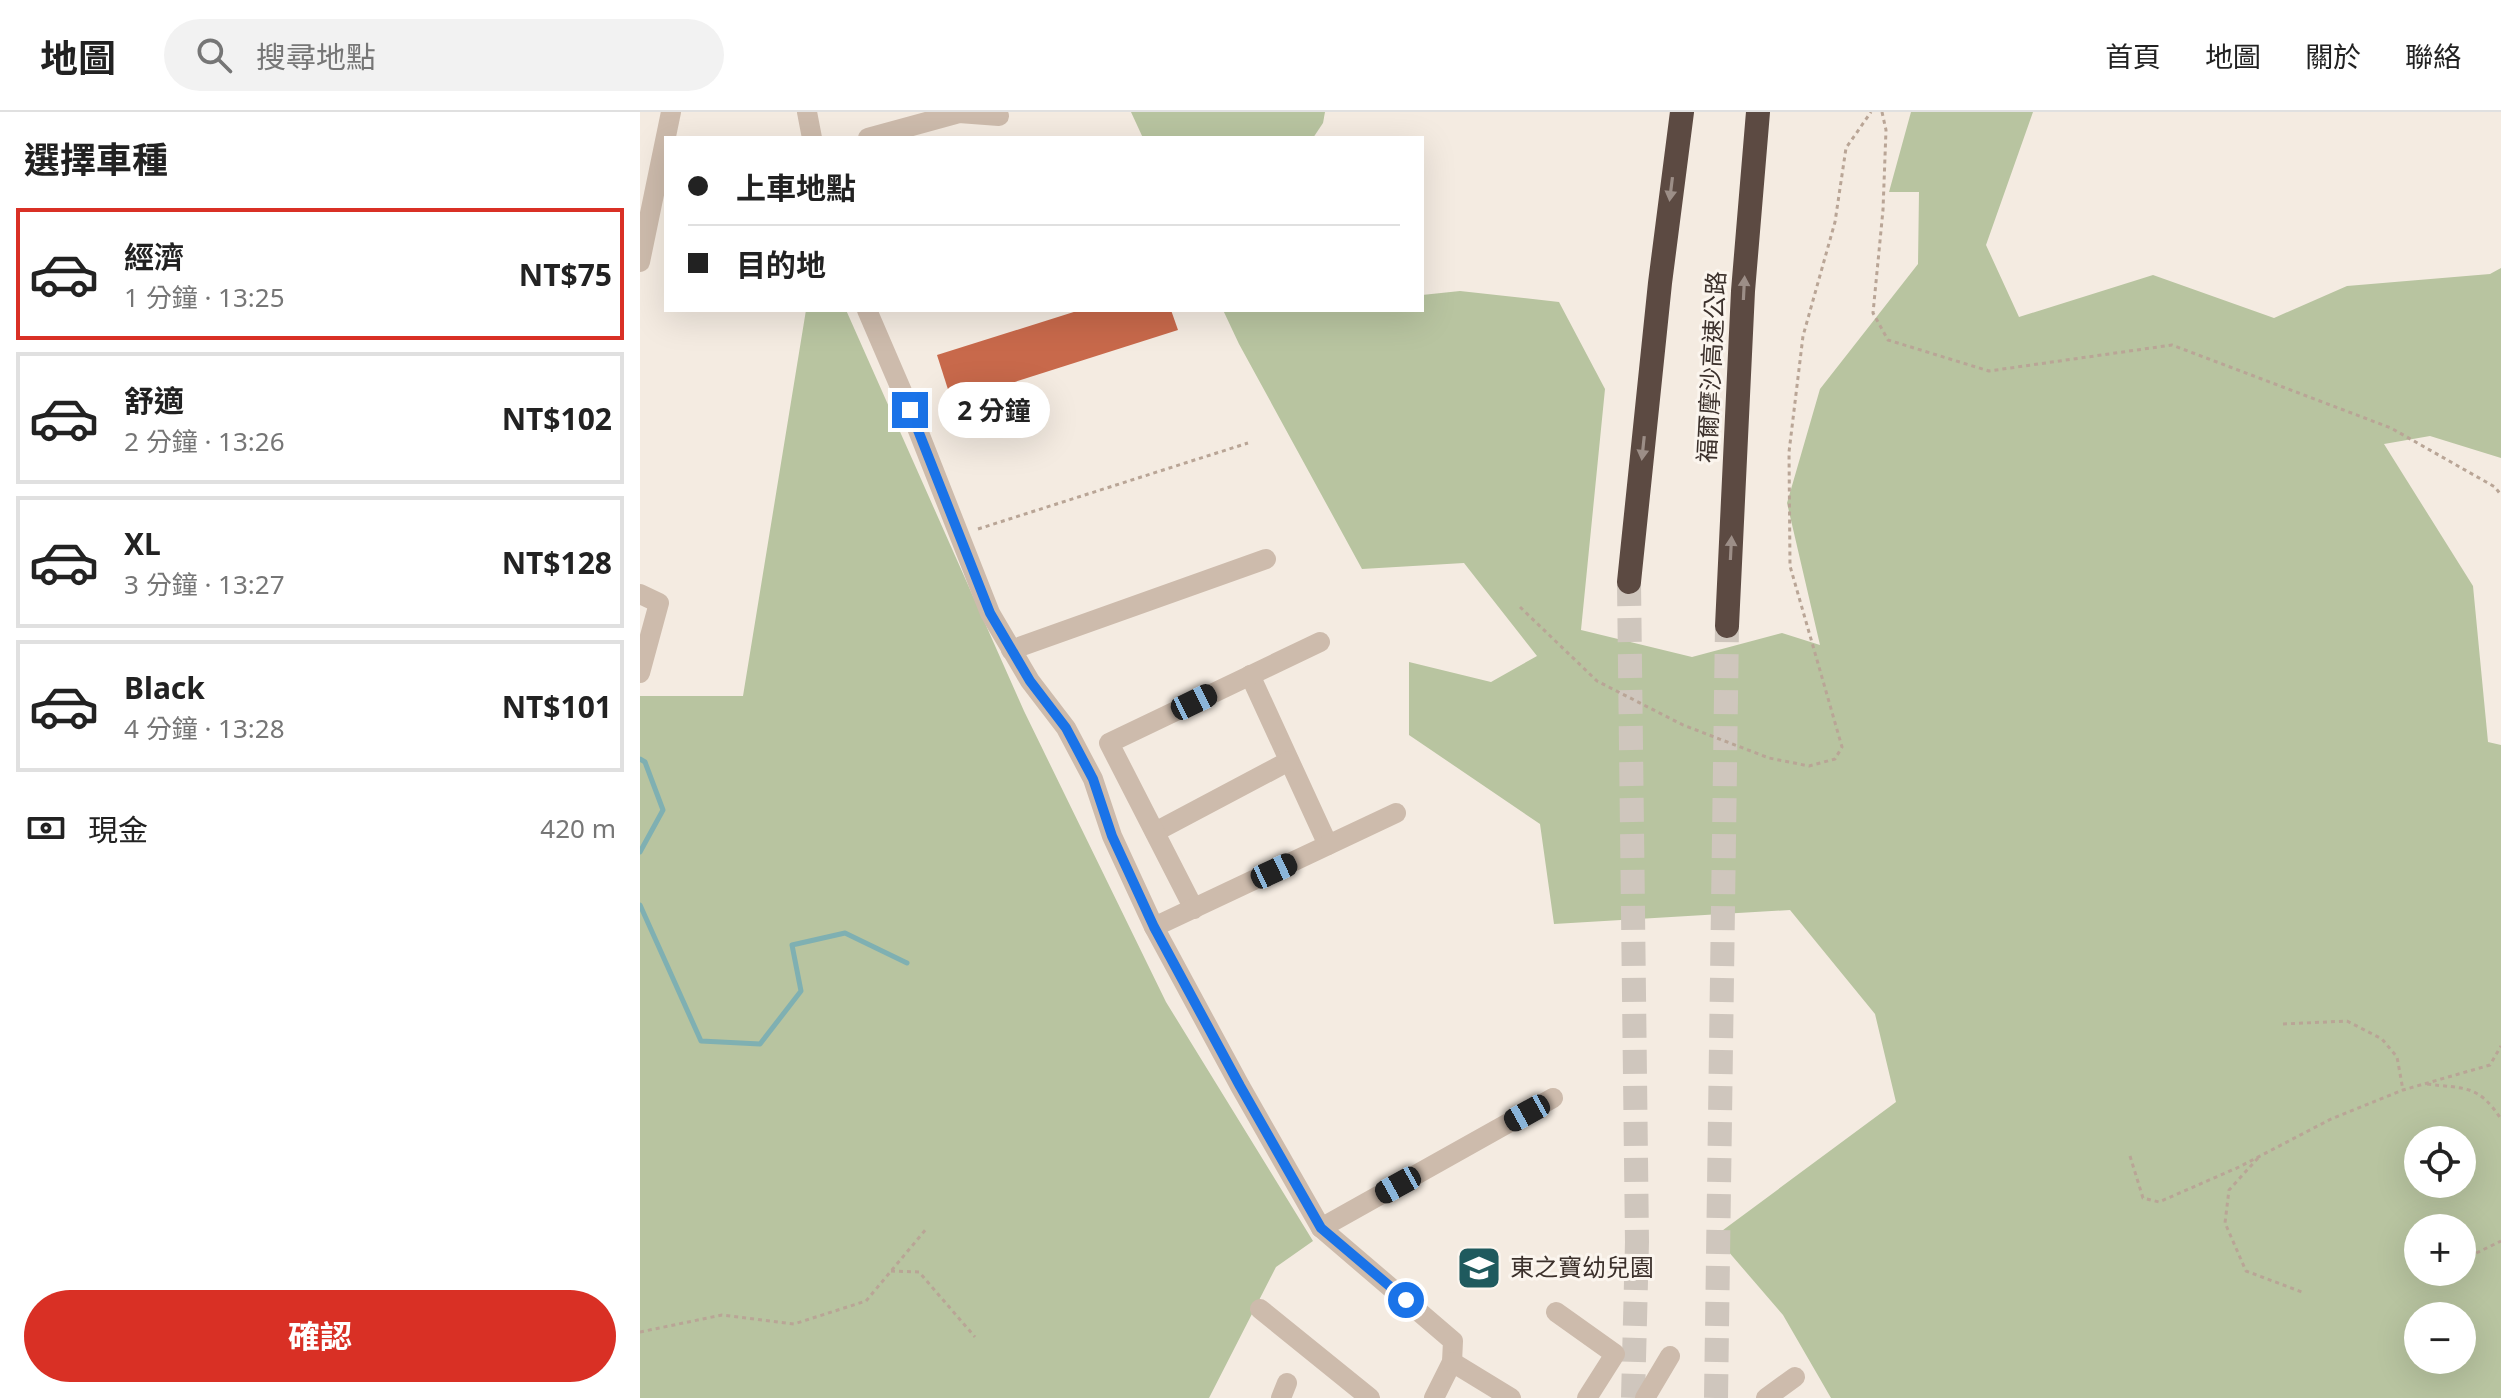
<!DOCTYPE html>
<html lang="zh-TW">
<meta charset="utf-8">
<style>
body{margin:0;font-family:"Noto Sans","Noto Sans TC",sans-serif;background:#f2f2f2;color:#222;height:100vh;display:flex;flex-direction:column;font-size:30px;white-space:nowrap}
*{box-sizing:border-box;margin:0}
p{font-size:26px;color:#767676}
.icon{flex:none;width:44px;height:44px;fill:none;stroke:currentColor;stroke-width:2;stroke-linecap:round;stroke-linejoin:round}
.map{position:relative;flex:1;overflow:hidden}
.panel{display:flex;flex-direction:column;background:#fff;width:640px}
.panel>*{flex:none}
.guide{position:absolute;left:24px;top:24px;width:760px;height:176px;border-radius:0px;box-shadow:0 8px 32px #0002;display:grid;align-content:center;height:176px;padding:0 24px;background:#fff}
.tools{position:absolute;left:1764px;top:1014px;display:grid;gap:16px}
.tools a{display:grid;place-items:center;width:72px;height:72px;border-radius:50%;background:#fff;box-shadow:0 8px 32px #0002;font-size:40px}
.end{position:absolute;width:36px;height:36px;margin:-18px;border:10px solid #1a73e8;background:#fff;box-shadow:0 0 0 4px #fff}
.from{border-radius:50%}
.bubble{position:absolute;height:56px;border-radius:28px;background:#fff;box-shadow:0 8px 32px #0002;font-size:26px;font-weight:700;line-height:56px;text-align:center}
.car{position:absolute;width:24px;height:48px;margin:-24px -12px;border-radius:10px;box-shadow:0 0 6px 2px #0007;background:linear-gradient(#222 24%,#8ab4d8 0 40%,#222 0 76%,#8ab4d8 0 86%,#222 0)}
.guide b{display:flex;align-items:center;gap:28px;height:76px;font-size:30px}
.guide b+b{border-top:2px solid #e0e0e0}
.guide i{width:20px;height:20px;background:#222}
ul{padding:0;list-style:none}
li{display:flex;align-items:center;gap:24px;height:132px;margin:0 16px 12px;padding:0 8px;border:4px solid #e0e0e0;border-radius:0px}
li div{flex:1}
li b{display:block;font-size:30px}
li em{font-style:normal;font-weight:700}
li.active{border-color:#d93025}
li>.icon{width:72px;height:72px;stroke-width:1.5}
h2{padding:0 24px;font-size:36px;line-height:96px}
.pay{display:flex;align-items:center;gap:20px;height:88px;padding:0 24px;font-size:30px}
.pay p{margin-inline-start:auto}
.primary-button{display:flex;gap:16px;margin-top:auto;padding:16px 24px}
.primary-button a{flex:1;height:92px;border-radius:48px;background:#d93025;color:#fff;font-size:32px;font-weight:700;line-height:92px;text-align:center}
header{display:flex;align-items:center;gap:48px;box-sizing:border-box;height:112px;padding:0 40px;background:#fff;border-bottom:2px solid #e0e0e0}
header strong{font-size:38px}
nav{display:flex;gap:44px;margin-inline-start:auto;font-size:28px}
.search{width:560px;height:72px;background:#f2f2f2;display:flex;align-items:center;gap:20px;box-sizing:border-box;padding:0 28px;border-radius:44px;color:#767676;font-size:30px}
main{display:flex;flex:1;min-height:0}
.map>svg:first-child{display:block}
.green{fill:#b8c4a0;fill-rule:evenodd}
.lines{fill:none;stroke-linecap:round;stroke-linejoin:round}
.stream{stroke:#7fb0b2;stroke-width:5}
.building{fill:#c8694b}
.highway-tunnel{stroke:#cfc6bd;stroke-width:24;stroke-dasharray:24 12;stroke-linecap:butt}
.path{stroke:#b9a596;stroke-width:3;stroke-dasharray:4 4;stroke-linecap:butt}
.minor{stroke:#cdbbac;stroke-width:20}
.highway{stroke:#5c4a42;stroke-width:24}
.oneway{fill:#9c8e87}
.route{stroke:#1a73e8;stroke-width:10}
.labels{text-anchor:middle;stroke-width:6;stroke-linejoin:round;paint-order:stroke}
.street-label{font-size:24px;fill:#3b302b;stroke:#fbf5ee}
.poi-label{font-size:24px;fill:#3b302b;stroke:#fbf5ee;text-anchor:start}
</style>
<header>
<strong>地圖</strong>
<div class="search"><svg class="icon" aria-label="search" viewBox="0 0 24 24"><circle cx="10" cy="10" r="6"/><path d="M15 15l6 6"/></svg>搜尋地點</div>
<nav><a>首頁</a><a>地圖</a><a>關於</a><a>聯絡</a></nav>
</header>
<main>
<section class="panel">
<h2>選擇車種</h2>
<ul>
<li class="active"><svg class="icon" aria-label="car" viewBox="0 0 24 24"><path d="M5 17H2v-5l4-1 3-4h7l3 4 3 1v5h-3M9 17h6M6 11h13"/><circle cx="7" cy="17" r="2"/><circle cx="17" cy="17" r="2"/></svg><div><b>經濟</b><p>1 分鐘 · 13:25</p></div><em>NT$75</em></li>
<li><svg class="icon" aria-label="car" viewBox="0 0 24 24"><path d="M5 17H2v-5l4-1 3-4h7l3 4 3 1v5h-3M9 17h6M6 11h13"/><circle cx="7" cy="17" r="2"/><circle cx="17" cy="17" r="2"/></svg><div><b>舒適</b><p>2 分鐘 · 13:26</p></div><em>NT$102</em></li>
<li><svg class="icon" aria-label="car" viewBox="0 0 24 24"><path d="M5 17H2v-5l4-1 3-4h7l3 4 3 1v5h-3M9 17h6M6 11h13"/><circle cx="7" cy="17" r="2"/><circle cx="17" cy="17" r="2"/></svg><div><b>XL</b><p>3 分鐘 · 13:27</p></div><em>NT$128</em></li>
<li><svg class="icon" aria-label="car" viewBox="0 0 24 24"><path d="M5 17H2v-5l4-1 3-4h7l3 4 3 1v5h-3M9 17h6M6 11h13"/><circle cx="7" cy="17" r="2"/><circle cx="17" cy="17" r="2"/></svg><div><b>Black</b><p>4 分鐘 · 13:28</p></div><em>NT$101</em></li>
</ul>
<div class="pay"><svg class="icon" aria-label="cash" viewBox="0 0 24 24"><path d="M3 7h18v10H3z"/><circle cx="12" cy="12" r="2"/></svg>現金<p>420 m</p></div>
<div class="primary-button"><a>確認</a></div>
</section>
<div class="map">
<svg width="1861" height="1286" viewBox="0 0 1861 1286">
<rect width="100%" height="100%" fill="#f4ebe1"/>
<g class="green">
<path d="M491,0H685L683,11L673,26H503Z"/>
<path d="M1271,0H1393L1346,133L1379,205L1513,163L1634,206L1707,174L1850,162L1861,156V346L1790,324L1744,332L1833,474L1848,630L1861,633V1286H1191L1143,1203L1075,1124L1256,990L1235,902L1150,798L914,812L900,712L769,623V550L851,570L897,544L824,451L722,457L599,232L583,198H782V183L820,179L919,190L965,277L941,518L1052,545L1142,521L1180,533L1147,391L1180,277L1278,152L1279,80H1249ZM1822,1028V1072H1778V1028ZM1778,1116H1822V1160H1778ZM1778,1204H1822V1248H1778Z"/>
<path d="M166,198H206L384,599L526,890L673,1129L636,1155L569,1286H0V584H103Z"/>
</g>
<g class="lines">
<g class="stream">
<path d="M0,647L5,650L23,698L0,740"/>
<path d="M0,793L61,929L120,932L161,879L152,833L205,821L267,851"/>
</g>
</g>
<path class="building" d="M440,198H531L538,218L312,290L297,243Z"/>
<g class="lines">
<g class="highway-tunnel">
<path d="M989,470L997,1130L993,1286"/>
<path d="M1076,1286L1087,514"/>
</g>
<g class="path">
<path d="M1242,0L1246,18L1243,98L1233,201L1248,228L1349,259L1532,233L1751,316L1855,375L1861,383"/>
<path d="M338,417L608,331"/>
<path d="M880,495L957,569L1043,613L1129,646L1169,654L1195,647L1202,635L1150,454L1149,340L1163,224L1195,110L1206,36L1231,0"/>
<path d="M1643,912L1707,909L1742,927L1757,945L1763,978"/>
<path d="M1787,972C1825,977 1838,972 1861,1007"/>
<path d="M1490,1044L1503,1086L1519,1090L1599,1055L1691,1007L1763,978L1850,953L1861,934"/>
<path d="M1618,1046L1589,1078L1585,1111L1606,1159L1662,1180"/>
<path d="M1822,1148L1861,1129"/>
<path d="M251,1159L279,1160L335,1225"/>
<path d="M0,1220L82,1203L154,1212L226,1189L287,1116"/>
</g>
<g class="minor">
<path d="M167,0L172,26"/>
<path d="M228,26L319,1L359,4"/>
<path d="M0,150L31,0"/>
<path d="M227,198L270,298L350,501L390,569L426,616L453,667L472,724L514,815L600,974L681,1116L813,1229L812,1250L794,1286"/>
<path d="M0,482L19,491L0,561"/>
<path d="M371,538L626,447"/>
<path d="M610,563L688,733"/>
<path d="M515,720L649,649"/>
<path d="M554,797L469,631L680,530"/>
<path d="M514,815L756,701"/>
<path d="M681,1116L913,986"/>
<path d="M620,1197L730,1286"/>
<path d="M916,1200L975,1242L947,1286"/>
<path d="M812,1250L871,1286"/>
<path d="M641,1286L647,1271"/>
<path d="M1005,1286L1030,1244"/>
<path d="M1126,1286L1155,1265"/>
</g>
<g class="highway">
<path d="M989,470L1020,171L1042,0"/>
<path d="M1087,514L1103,179L1118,0"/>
</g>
</g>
<defs><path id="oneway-solid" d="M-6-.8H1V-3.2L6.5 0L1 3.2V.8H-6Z" transform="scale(2)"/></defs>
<g class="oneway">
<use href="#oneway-solid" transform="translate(1031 77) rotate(97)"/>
<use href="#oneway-solid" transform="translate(1104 176) rotate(-87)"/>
<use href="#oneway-solid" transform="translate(1003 336) rotate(96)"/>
<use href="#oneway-solid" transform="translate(1091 436) rotate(-87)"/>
</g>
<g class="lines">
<path class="route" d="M270,298L350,501L390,569L426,616L453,667L472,724L514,815L600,974L681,1116L766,1188"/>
</g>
<defs>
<g id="school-square" transform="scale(2.3)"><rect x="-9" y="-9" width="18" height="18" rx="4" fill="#1f5a5e" stroke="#fbf5ee"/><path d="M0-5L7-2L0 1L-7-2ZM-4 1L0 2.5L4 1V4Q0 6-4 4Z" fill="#fff"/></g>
</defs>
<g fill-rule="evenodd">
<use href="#school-square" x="839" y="1156"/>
</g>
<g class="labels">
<g class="street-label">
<text transform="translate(1072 255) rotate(-87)" y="8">福爾摩沙高速公路</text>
</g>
<g class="poi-label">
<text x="870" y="1164">東之寶幼兒園</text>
</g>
</g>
</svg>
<div class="tools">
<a><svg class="icon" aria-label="locate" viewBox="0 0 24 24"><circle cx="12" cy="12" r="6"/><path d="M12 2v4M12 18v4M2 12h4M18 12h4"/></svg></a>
<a>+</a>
<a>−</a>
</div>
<i class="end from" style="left:766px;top:1188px"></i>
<i class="end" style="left:270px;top:298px"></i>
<div class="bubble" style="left:298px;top:270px;width:112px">2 分鐘</div>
<i class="car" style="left:554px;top:590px;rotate:64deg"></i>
<i class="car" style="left:634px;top:759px;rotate:65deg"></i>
<i class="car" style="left:887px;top:1001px;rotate:241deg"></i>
<i class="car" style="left:758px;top:1073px;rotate:241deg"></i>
<div class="guide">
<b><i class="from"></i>上車地點</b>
<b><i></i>目的地</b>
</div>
</div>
</main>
